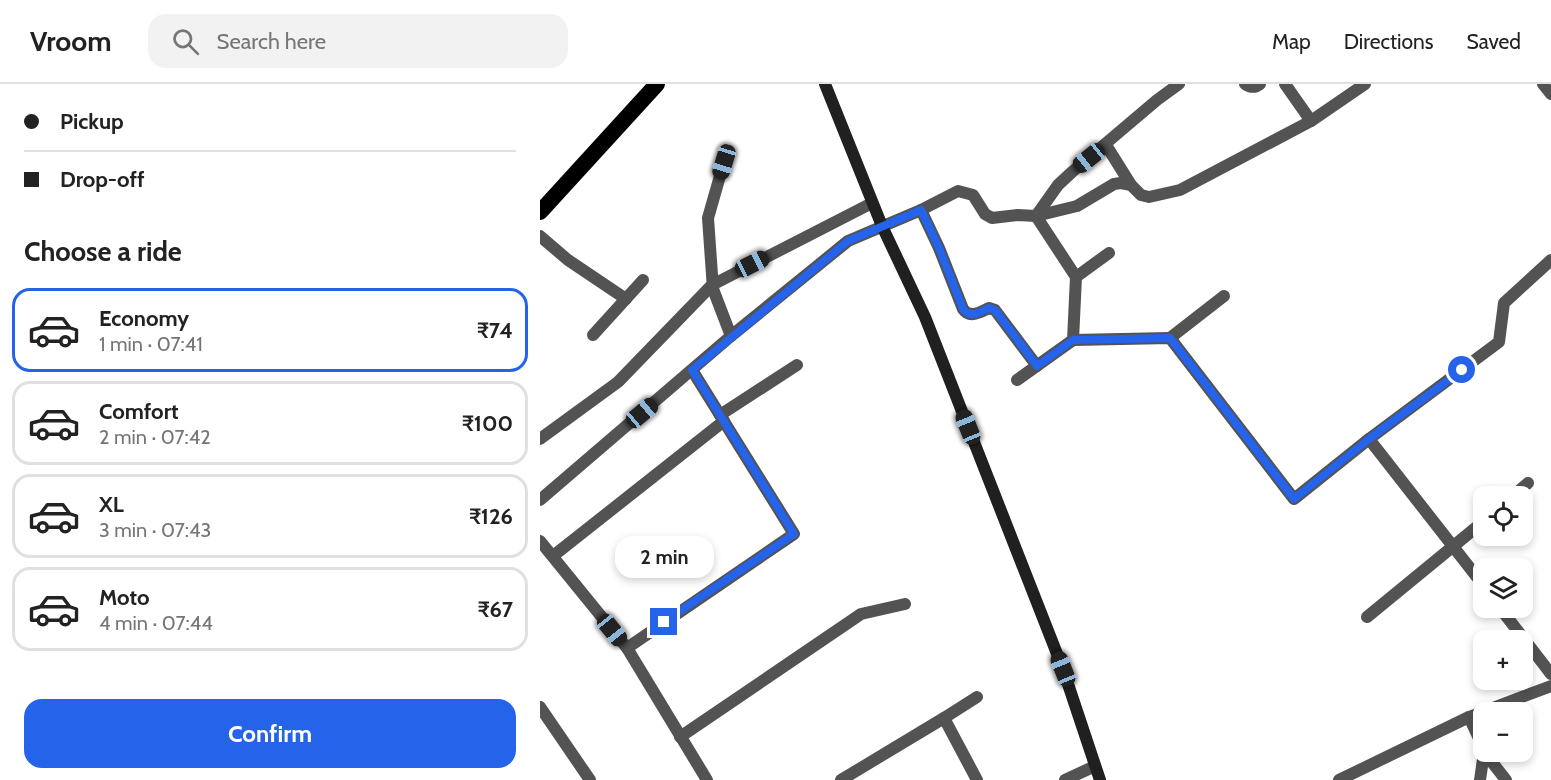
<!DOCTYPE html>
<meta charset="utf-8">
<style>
body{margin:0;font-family:Cabin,sans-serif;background:#f2f2f2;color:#222;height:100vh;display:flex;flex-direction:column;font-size:22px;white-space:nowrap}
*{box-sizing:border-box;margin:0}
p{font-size:20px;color:#767676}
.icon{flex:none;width:33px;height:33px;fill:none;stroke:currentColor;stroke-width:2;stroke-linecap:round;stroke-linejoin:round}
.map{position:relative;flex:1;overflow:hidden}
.details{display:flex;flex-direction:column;background:#fff;width:540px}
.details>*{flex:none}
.hud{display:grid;align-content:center;height:132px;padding:0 24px;background:#fff}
.controls{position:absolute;left:933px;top:402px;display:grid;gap:12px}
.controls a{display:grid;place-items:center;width:60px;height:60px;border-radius:12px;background:#fff;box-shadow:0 3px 9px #0003;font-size:30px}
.end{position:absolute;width:27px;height:27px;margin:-14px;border:8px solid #2563eb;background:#fff;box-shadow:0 0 0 3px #fff}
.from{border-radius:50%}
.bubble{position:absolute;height:42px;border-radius:18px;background:#fff;box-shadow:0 3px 9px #0003;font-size:20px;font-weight:700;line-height:42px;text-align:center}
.car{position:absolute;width:18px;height:36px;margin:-18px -9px;border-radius:8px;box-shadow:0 0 4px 2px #0007;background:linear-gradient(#222 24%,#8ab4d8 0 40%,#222 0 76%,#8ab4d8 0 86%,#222 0)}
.hud b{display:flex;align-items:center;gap:21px;height:57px;font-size:22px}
.hud b+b{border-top:2px solid #e0e0e0}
.hud i{width:15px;height:15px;background:#222}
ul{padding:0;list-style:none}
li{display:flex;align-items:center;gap:18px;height:84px;margin:0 12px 9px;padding:0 12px;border:3px solid #e0e0e0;border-radius:18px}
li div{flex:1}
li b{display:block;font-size:22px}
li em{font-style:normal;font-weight:700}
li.on{border-color:#2563eb}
li>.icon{width:54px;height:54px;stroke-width:1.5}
h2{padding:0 24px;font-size:27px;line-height:72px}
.primary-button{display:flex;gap:12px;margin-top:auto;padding:12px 24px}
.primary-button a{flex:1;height:69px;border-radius:18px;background:#2563eb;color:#fff;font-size:24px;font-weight:700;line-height:69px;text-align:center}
header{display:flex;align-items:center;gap:36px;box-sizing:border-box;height:84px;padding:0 30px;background:#fff;border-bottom:2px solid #e0e0e0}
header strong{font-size:28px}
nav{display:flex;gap:33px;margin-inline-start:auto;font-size:21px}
.search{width:420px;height:54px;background:#f2f2f2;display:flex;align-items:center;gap:15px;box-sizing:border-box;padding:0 21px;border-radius:18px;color:#767676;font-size:22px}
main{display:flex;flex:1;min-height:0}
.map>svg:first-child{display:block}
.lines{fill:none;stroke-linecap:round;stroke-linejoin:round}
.minor{stroke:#535353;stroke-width:12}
.tertiary{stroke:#535353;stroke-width:12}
.secondary{stroke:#202020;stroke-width:12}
.trunk{stroke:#000;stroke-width:16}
.route{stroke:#2563eb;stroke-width:8}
</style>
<header>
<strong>Vroom</strong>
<div class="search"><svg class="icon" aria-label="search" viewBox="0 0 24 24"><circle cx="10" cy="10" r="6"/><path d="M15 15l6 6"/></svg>Search here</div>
<nav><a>Map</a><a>Directions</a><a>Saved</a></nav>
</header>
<main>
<section class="details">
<div class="hud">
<b><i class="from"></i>Pickup</b>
<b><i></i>Drop-off</b>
</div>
<h2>Choose a ride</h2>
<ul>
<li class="on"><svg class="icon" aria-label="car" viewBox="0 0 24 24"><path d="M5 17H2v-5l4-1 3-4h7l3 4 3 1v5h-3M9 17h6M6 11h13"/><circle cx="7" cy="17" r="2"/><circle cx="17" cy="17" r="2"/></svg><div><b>Economy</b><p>1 min · 07:41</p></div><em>₹74</em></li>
<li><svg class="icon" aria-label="car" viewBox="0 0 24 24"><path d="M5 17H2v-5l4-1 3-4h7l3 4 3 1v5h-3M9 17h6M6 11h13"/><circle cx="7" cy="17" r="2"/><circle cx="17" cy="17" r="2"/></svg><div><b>Comfort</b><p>2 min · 07:42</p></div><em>₹100</em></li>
<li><svg class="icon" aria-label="car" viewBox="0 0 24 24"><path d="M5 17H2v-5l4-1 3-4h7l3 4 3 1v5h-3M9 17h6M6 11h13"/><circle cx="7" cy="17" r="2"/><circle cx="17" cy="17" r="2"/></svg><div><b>XL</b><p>3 min · 07:43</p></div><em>₹126</em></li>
<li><svg class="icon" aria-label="car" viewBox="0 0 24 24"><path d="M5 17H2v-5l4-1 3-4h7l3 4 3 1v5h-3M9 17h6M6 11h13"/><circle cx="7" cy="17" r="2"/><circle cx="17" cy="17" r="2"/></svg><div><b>Moto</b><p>4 min · 07:44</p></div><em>₹67</em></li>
</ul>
<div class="primary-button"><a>Confirm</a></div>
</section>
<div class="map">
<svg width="1011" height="696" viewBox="0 0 1011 696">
<rect width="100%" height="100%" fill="#fff"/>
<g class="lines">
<g class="minor">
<path d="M705,0C711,4 715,4 720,0"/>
<path d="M745,0L771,37"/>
<path d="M1003,0L1011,10"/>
<path d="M566,61L591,101"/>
<path d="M184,78L168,134L173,205L191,252"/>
<path d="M381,126L399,164L423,225C430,235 440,228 449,224L455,226L497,282"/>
<path d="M0,152L28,176L86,215"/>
<path d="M536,193L569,169"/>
<path d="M53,251L103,196"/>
<path d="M630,254L684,212"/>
<path d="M533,256L630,254L754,415L829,355L959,258L964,219L1011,176"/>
<path d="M477,296L533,256L536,193L496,132L518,101L532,88L617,16L639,0"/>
<path d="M180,331L257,281"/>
<path d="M0,355L78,298L172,201L332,119"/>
<path d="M829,355L944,502"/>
<path d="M973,412L988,399"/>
<path d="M0,416L191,252L308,157L381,126L418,107L433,111L445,130L452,134L478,131L496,132L537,122L574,100L581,99L591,101L601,111L609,113L640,106L771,37L825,0"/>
<path d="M0,457L87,564L167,696"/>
<path d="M13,472L184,337"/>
<path d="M960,524L1011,590"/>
<path d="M827,533L944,437"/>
<path d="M87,564L254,450L152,286"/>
<path d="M0,623L50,696"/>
<path d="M929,633L944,665"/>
<path d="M140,653L321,530L365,520"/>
<path d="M944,668L966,696"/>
<path d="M301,696L404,634"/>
<path d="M437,696L404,634L437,613"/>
<path d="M525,696L555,682"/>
<path d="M940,696L944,668"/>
</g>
<path class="tertiary" d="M799,696L929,633L1011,602"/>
<path class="secondary" d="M285,0L342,142L385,233L523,585L560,696"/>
<path class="trunk" d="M0,128L117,0"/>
</g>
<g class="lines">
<path class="route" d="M124,538L254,450L152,286L308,157L381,126L399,164L423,225C430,235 440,228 449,224L455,226L497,282L533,256L630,254L754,415L829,355L922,286"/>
</g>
</svg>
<div class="controls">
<a><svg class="icon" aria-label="locate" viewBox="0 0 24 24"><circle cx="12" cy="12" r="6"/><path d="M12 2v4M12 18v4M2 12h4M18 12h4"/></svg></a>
<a><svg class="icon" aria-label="layers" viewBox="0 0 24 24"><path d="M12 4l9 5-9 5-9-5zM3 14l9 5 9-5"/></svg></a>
<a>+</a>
<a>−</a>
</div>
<i class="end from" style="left:922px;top:286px"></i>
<i class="end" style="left:124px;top:538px"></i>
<div class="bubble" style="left:75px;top:452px;width:99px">2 min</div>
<i class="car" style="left:549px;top:74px;rotate:231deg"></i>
<i class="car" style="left:184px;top:78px;rotate:197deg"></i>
<i class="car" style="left:212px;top:180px;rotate:63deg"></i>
<i class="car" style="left:102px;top:329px;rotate:50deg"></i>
<i class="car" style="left:428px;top:343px;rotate:338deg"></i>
<i class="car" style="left:72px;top:546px;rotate:141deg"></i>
<i class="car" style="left:523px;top:585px;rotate:338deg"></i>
</div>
</main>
